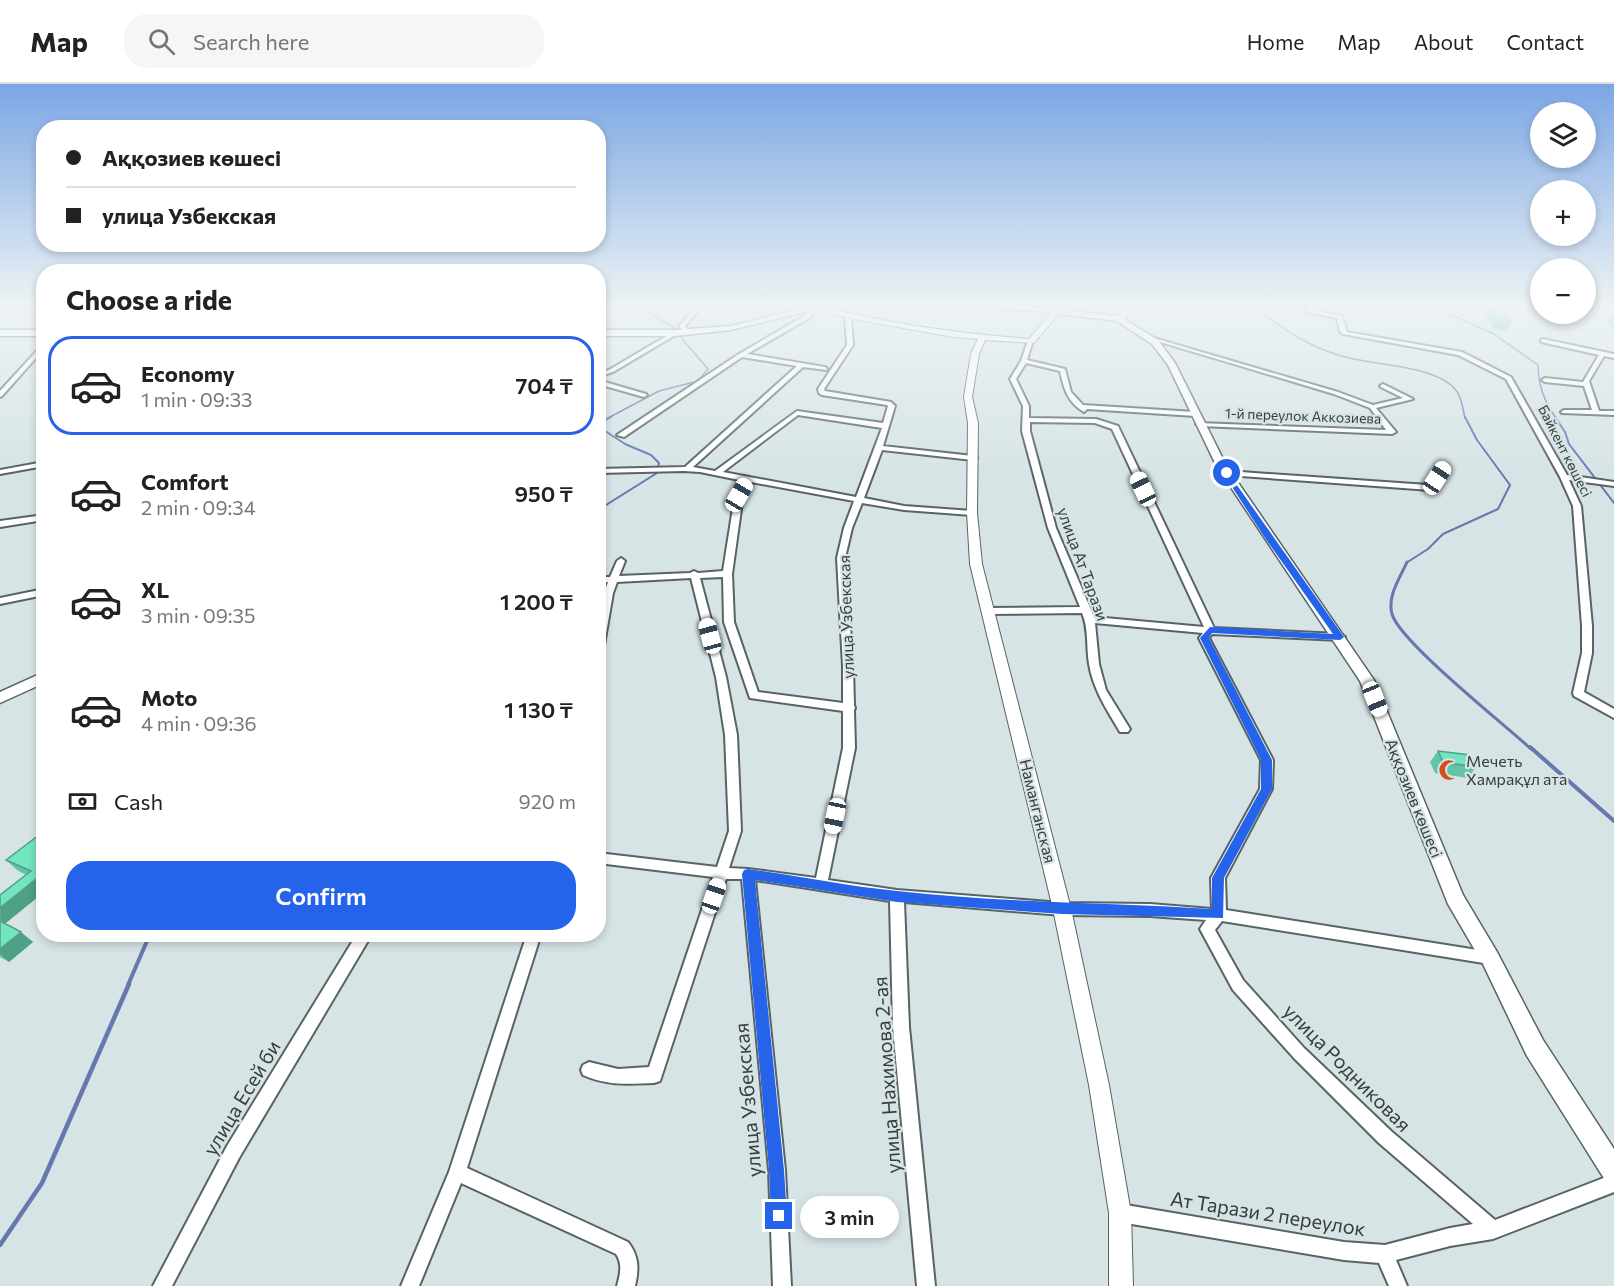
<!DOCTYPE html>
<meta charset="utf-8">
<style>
body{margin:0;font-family:Commissioner,sans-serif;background:#f6f6f6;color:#222;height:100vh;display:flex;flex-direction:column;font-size:22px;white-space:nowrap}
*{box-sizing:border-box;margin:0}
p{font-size:20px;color:#767676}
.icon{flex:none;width:33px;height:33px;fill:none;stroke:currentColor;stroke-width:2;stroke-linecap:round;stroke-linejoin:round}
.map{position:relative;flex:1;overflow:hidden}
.drawer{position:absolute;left:36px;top:180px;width:570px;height:678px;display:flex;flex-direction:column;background:#fff;border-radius:24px;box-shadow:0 3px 9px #0003}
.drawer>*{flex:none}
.hud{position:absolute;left:36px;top:36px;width:570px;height:132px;border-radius:24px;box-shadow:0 3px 9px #0003;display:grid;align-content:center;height:132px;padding:0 30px;background:#fff}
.buttons{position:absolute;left:1530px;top:18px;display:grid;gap:12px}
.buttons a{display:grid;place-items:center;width:66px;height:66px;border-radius:50%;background:#fff;box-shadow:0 3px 9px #0003;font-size:30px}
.end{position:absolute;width:27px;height:27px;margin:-14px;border:8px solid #2563eb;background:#fff;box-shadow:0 0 0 3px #fff}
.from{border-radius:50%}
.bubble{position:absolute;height:42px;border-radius:21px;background:#fff;box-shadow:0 3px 9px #0003;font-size:20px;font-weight:600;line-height:42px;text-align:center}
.car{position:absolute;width:18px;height:36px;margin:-18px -9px;border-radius:8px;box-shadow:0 0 4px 2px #0007;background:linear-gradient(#fff 24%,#345 0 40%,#fff 0 76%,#345 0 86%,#fff 0)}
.hud b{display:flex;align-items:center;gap:21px;height:57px;font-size:22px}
.hud b+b{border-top:2px solid #e0e0e0}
.hud i{width:15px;height:15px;background:#222}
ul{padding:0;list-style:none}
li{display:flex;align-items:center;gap:18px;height:99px;margin:0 12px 9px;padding:0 18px;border:3px solid transparent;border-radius:24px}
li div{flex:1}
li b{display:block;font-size:22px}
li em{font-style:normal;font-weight:600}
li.on{border-color:#2563eb}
li>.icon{width:54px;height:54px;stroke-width:1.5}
h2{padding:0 30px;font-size:27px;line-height:72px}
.pay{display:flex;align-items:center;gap:15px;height:66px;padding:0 30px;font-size:22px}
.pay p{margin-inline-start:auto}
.primary-button{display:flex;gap:12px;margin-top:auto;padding:12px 30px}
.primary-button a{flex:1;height:69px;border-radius:24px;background:#2563eb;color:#fff;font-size:24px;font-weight:600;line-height:69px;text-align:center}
header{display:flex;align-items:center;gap:36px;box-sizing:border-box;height:84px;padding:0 30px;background:#fff;border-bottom:2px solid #e0e0e0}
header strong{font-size:28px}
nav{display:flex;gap:33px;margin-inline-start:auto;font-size:21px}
.search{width:420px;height:54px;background:#f6f6f6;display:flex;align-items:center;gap:15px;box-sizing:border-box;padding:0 21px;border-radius:24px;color:#767676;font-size:22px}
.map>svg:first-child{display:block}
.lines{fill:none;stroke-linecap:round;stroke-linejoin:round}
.stream-far4{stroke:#6678ae;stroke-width:1.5}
.stream-far3{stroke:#6678ae;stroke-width:2}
.stream-far2{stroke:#6678ae;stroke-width:3}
.stream-far1{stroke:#6678ae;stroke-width:4}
.stream{stroke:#6678ae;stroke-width:4.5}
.minor-casing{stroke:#586364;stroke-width:4}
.tertiary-casing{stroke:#586364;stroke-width:2}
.secondary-casing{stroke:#586364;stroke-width:3}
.minor{fill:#fff;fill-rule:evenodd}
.tertiary{fill:#fff;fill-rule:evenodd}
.secondary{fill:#fff;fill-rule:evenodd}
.wall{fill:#62c4a5}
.shaded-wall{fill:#50a086}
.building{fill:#72e4c0;stroke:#50a086;stroke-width:1.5}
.route{fill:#2563eb}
.labels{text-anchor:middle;stroke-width:4.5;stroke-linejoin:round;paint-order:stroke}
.far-street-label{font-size:14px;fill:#383d3d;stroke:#d7e4e6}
.street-label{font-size:16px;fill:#383d3d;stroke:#d7e4e6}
.poi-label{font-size:16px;fill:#383d3d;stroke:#d7e4e6;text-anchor:start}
.near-street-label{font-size:20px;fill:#383d3d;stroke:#d7e4e6}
</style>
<header>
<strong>Map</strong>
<div class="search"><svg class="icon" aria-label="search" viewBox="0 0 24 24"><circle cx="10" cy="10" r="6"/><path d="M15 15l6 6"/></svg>Search here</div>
<nav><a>Home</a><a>Map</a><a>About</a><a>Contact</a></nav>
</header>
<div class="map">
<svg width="1614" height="1202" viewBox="0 0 1614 1202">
<rect width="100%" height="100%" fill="#d7e4e6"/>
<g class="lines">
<g class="stream-far4">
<path d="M1261,220L1257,224C1284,247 1315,266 1349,274C1378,281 1428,282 1451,301C1462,310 1462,322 1465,334"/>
<path d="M1427,220L1494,250L1538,281C1538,300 1545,319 1556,334"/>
<path d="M608,334L659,307L698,297L708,285L683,256L678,246L649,229L642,220"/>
</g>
<g class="stream-far3">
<path d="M1555,333L1565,348L1569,360L1614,419"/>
<path d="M598,426L657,389L659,379L651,371L625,360L599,343L601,338L611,333"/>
<path d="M1406,479L1428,465L1443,450L1498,425L1510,401L1477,356L1465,333"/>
</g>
<path class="stream-far2" d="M1407,478C1400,494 1387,512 1392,530C1399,557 1505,641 1531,665"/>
<g class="stream-far1">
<path d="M1530,663L1614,737"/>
<path d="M128,901L150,850"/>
</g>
<path class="stream" d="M0,1161L42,1099L129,900"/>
<g class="minor-casing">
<g id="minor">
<path d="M703,220H710L697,228L685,242L690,248L685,249L679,242L693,226Z"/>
<path d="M1049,220H1055L1051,224L1048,222Z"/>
<path d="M1309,220H1315L1311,226L1342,232L1347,248L1462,268L1511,293L1567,391L1614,398V402L1569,396L1581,422L1592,542V569L1584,608L1614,625V634L1574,612L1573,609L1582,569V542L1573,422L1560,393L1506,295L1458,271L1343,250L1340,248L1337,234L1306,228Z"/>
<path d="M812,221L815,223L811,233L747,270L825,283L827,284V286L803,283L693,383L715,387L797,327L883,339L888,322L887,321L822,311L819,309L818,305L847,261L845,232L848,230L851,232L853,261L824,305L825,307L891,318L895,322L883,362L973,372L977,374L973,376L882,366L864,414L904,422L972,427L976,429L972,431L904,426L862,419L852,444L845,474L853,582L854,621L855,624L854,626L855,664L828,796L897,806L1062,819L1150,820L1212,825L1211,794L1260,705L1261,676L1199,554L1203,549L1095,539L1099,580L1106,606L1130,645L1128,648H1120C1107,626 1093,605 1089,580C1086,563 1089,545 1082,529L988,530L983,527L988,524L1080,523L1048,444L1022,347L1023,322L1010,295L1021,277L1028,257L1033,256L1027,276L1065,285L1071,308L1083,321L1195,328L1198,330L1195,332L1087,325L1084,328C1068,318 1064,306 1060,287L1026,279L1016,295L1029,322V334L1096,335L1118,342L1214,544L1340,550L1345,553L1340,556L1212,550L1209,554L1273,676L1272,705L1225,794L1226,826L1490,868L1495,870L1497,874L1495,878L1490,880L1222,837L1215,846L1243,896L1304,964L1391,1047L1495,1136L1614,1090V1108L1493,1155L1450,1162L1396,1176L1407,1202H1389L1379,1179L1344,1176L1120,1138L1114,1135L1111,1129L1114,1123L1120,1120L1344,1158L1385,1161L1450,1144L1473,1140L1379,1059L1294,974L1233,906L1200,845L1206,836L1150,832L1062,831L904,818L909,943L935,1202H917L893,943L890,817L755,796L785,1086L791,1202H773L769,1086L742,795H726L660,997L654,999C628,1000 608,1002 583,991L581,986L583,981L589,978L618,985L649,983L713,793L598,779V769L717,783L729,747L725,651L716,593L691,494L617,498L613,509L603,567L598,570C598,545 598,521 608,498L598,499V493H610L617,477L621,474L625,477L619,492L690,489L694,487L698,489L723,487L735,411L744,397L700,388L684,387L598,389V385L685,383L797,282L742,273L624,353L617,351L739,270L806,231L809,223ZM798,331L882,344L856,413L723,388ZM1030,338L1095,339L1112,345L1204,543L1094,533L1056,444L1030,347ZM751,398L854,417L844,444L837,474L843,582V619L758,608L734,538L732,490L743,411ZM723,493L724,538L750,614L843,627V664L816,794L748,785L729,784L741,747L737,651L726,593L700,494Z"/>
<path d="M675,247L678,249L677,250L613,288L598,293V289L609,286Z"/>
<path d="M1147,252L1338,308L1373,321L1403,314L1381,303L1380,302L1383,300L1413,315L1376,324L1396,348L1392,350L1200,342L1196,340L1198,339L1386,346L1370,324L1334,310L1147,254Z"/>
<path d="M1543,255L1614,270V274L1604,272L1589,297L1599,327H1614V331L1562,329L1561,328L1564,326H1592L1584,302L1545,298L1542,296L1545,294L1583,298L1599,271L1541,258V256Z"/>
<path d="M44,259V265L2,312L0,313V307Z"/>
<path d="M598,296L646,310L647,311L644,313L598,300Z"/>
<path d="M44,378V382L0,390V386Z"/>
<path d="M1440,381L1447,383L1433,406H1430L1227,391L1223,389L1227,387L1428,401Z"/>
<path d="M44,431V436L0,443V437Z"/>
<path d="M44,505V511L0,520V514Z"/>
<path d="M357,850H372L239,1074L172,1202H153L227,1062Z"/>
<path d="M527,850H541L467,1084L628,1158C639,1172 639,1185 635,1202H617C620,1191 623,1180 616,1170L461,1099L419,1202H401L449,1088Z"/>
</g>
</g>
<g class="tertiary-casing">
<path id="tertiary" d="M775,220C814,220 850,230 888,237C935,246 981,251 1029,255L1054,225L1061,227L1034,259L985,256L979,270L972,313L978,339L977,429L982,480L1071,825L1109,1001L1131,1129L1133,1202H1109V1129L1089,1001L1053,825L970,480L967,429L968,339L964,313L971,270L978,255L953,253L848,234L812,225Z"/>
</g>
<g class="secondary-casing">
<g id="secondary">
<path d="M820,220H983L1038,223L1117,232L1131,220H1140L1124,235L1158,256L1175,279L1226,381L1374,596L1463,811L1497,868L1543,956L1614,1065V1099L1605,1096L1527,972L1483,880L1448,820L1360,597L1216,381L1168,281L1152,260L1117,237L1038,227L977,224L817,225L731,246L675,252H598V246H675L731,242Z"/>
<rect x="0" y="246" width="44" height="6"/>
<path d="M44,588V599L0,619V608Z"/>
</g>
</g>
<use href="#minor" class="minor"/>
<use href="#tertiary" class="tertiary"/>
<use href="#secondary" class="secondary"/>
</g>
<g class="wall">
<path d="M1488,221L1510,239L1506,247L1494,245L1484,228Z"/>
<path d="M1614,226V246L1607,237Z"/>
<path d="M1438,667L1476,683L1468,694L1435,689L1430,678Z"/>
<path d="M44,749V808L4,840L33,858L9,878L0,873V811L26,791L17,786L6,776Z"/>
</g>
<g class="shaded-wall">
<path d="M40,792L44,796V808L1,843L0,824Z"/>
<path d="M21,848L33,858L9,878L0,870V865Z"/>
</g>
<g class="building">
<path d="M1488,221L1499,222L1510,239L1498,238Z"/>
<path d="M1438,667L1470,671L1476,683L1443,678Z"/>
<path d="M43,748L44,794L40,792L0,824V811L31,787L6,776Z"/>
<path d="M0,837L21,848L0,865Z"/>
</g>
<linearGradient id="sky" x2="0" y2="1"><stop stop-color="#7ba6e4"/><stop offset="0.57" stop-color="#edf3f4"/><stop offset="1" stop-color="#edf3f4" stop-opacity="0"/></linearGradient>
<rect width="1614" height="388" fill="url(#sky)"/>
<path class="route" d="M1227,387L1344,553L1340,556L1212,549L1209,554L1272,676V705L1224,794L1223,834L1062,830L897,818L755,796L784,1086L787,1132L785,1138L779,1140L773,1138L771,1132L769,1086L742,790L744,786L748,785C798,792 847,802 897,807C1002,819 1107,818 1212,825V794L1261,705V676L1200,554L1210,543L1333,550L1265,454L1223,389Z"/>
<defs>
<g id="mosque-bare" transform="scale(1.62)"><path d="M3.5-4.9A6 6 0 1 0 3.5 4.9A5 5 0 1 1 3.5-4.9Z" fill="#d44d1b" stroke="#d7e4e6" stroke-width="2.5" paint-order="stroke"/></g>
</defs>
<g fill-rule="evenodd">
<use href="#mosque-bare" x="1449" y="686"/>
</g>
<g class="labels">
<g class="far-street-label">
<text transform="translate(1303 332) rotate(2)" y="5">1-й переулок Аккозиева</text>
<text transform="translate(1565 367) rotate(63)" y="5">Байкент көшесі</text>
</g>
<g class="street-label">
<text transform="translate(1083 480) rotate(70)" y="6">улица Ат Тарази</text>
<text transform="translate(846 533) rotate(-92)" y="6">улица Узбекская</text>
<text transform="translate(1414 714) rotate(68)" y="6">Аққозиев көшесі</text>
<text transform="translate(1038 727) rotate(76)" y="6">Наманганская</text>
</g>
<g class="poi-label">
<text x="1466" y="683">Мечеть<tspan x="1466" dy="18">Хамрақұл ата</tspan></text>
</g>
<g class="near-street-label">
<text transform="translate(1347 984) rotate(45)" y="7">улица Родниковая</text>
<text transform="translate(887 991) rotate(-94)" y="7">улица Нахимова 2-ая</text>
<text transform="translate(242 1014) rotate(-59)" y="7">улица Есей би</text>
<text transform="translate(748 1016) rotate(-95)" y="7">улица Узбекская</text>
<text transform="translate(1268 1130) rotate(9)" y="7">Ат Тарази 2 переулок</text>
</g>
</g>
</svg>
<div class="buttons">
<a><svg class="icon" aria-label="layers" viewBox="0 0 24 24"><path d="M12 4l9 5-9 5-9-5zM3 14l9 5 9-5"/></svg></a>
<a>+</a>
<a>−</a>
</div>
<i class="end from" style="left:1227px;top:389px"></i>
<i class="end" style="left:779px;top:1132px"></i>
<div class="bubble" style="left:800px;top:1112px;width:99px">3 min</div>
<i class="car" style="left:1437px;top:394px;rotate:33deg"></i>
<i class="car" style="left:1143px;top:405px;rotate:335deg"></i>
<i class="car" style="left:739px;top:411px;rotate:30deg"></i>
<i class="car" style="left:710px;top:552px;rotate:345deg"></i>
<i class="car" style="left:1375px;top:615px;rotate:158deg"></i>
<i class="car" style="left:835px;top:732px;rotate:192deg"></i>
<i class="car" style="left:714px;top:812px;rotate:19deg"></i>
<div class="hud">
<b><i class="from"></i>Аққозиев көшесі</b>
<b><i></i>улица Узбекская</b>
</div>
<section class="drawer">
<h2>Choose a ride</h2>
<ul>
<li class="on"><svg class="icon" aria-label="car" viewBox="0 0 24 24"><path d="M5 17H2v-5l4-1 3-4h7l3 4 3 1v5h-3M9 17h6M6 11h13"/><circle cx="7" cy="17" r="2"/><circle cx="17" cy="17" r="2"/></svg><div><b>Economy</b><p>1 min · 09:33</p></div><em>704 ₸</em></li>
<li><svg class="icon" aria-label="car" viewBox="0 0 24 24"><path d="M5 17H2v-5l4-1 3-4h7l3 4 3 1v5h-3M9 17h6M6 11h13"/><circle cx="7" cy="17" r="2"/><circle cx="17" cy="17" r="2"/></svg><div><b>Comfort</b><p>2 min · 09:34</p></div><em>950 ₸</em></li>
<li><svg class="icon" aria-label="car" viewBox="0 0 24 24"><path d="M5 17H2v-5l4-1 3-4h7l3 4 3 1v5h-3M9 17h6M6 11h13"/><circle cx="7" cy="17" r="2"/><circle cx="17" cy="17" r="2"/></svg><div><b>XL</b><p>3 min · 09:35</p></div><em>1 200 ₸</em></li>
<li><svg class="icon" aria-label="car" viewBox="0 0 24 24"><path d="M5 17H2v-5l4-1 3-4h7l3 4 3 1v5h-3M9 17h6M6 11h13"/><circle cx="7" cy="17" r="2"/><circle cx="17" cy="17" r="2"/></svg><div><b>Moto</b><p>4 min · 09:36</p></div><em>1 130 ₸</em></li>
</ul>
<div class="pay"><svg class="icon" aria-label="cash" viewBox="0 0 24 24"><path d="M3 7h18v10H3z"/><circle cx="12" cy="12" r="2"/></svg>Cash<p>920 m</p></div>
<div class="primary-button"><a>Confirm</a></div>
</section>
</div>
